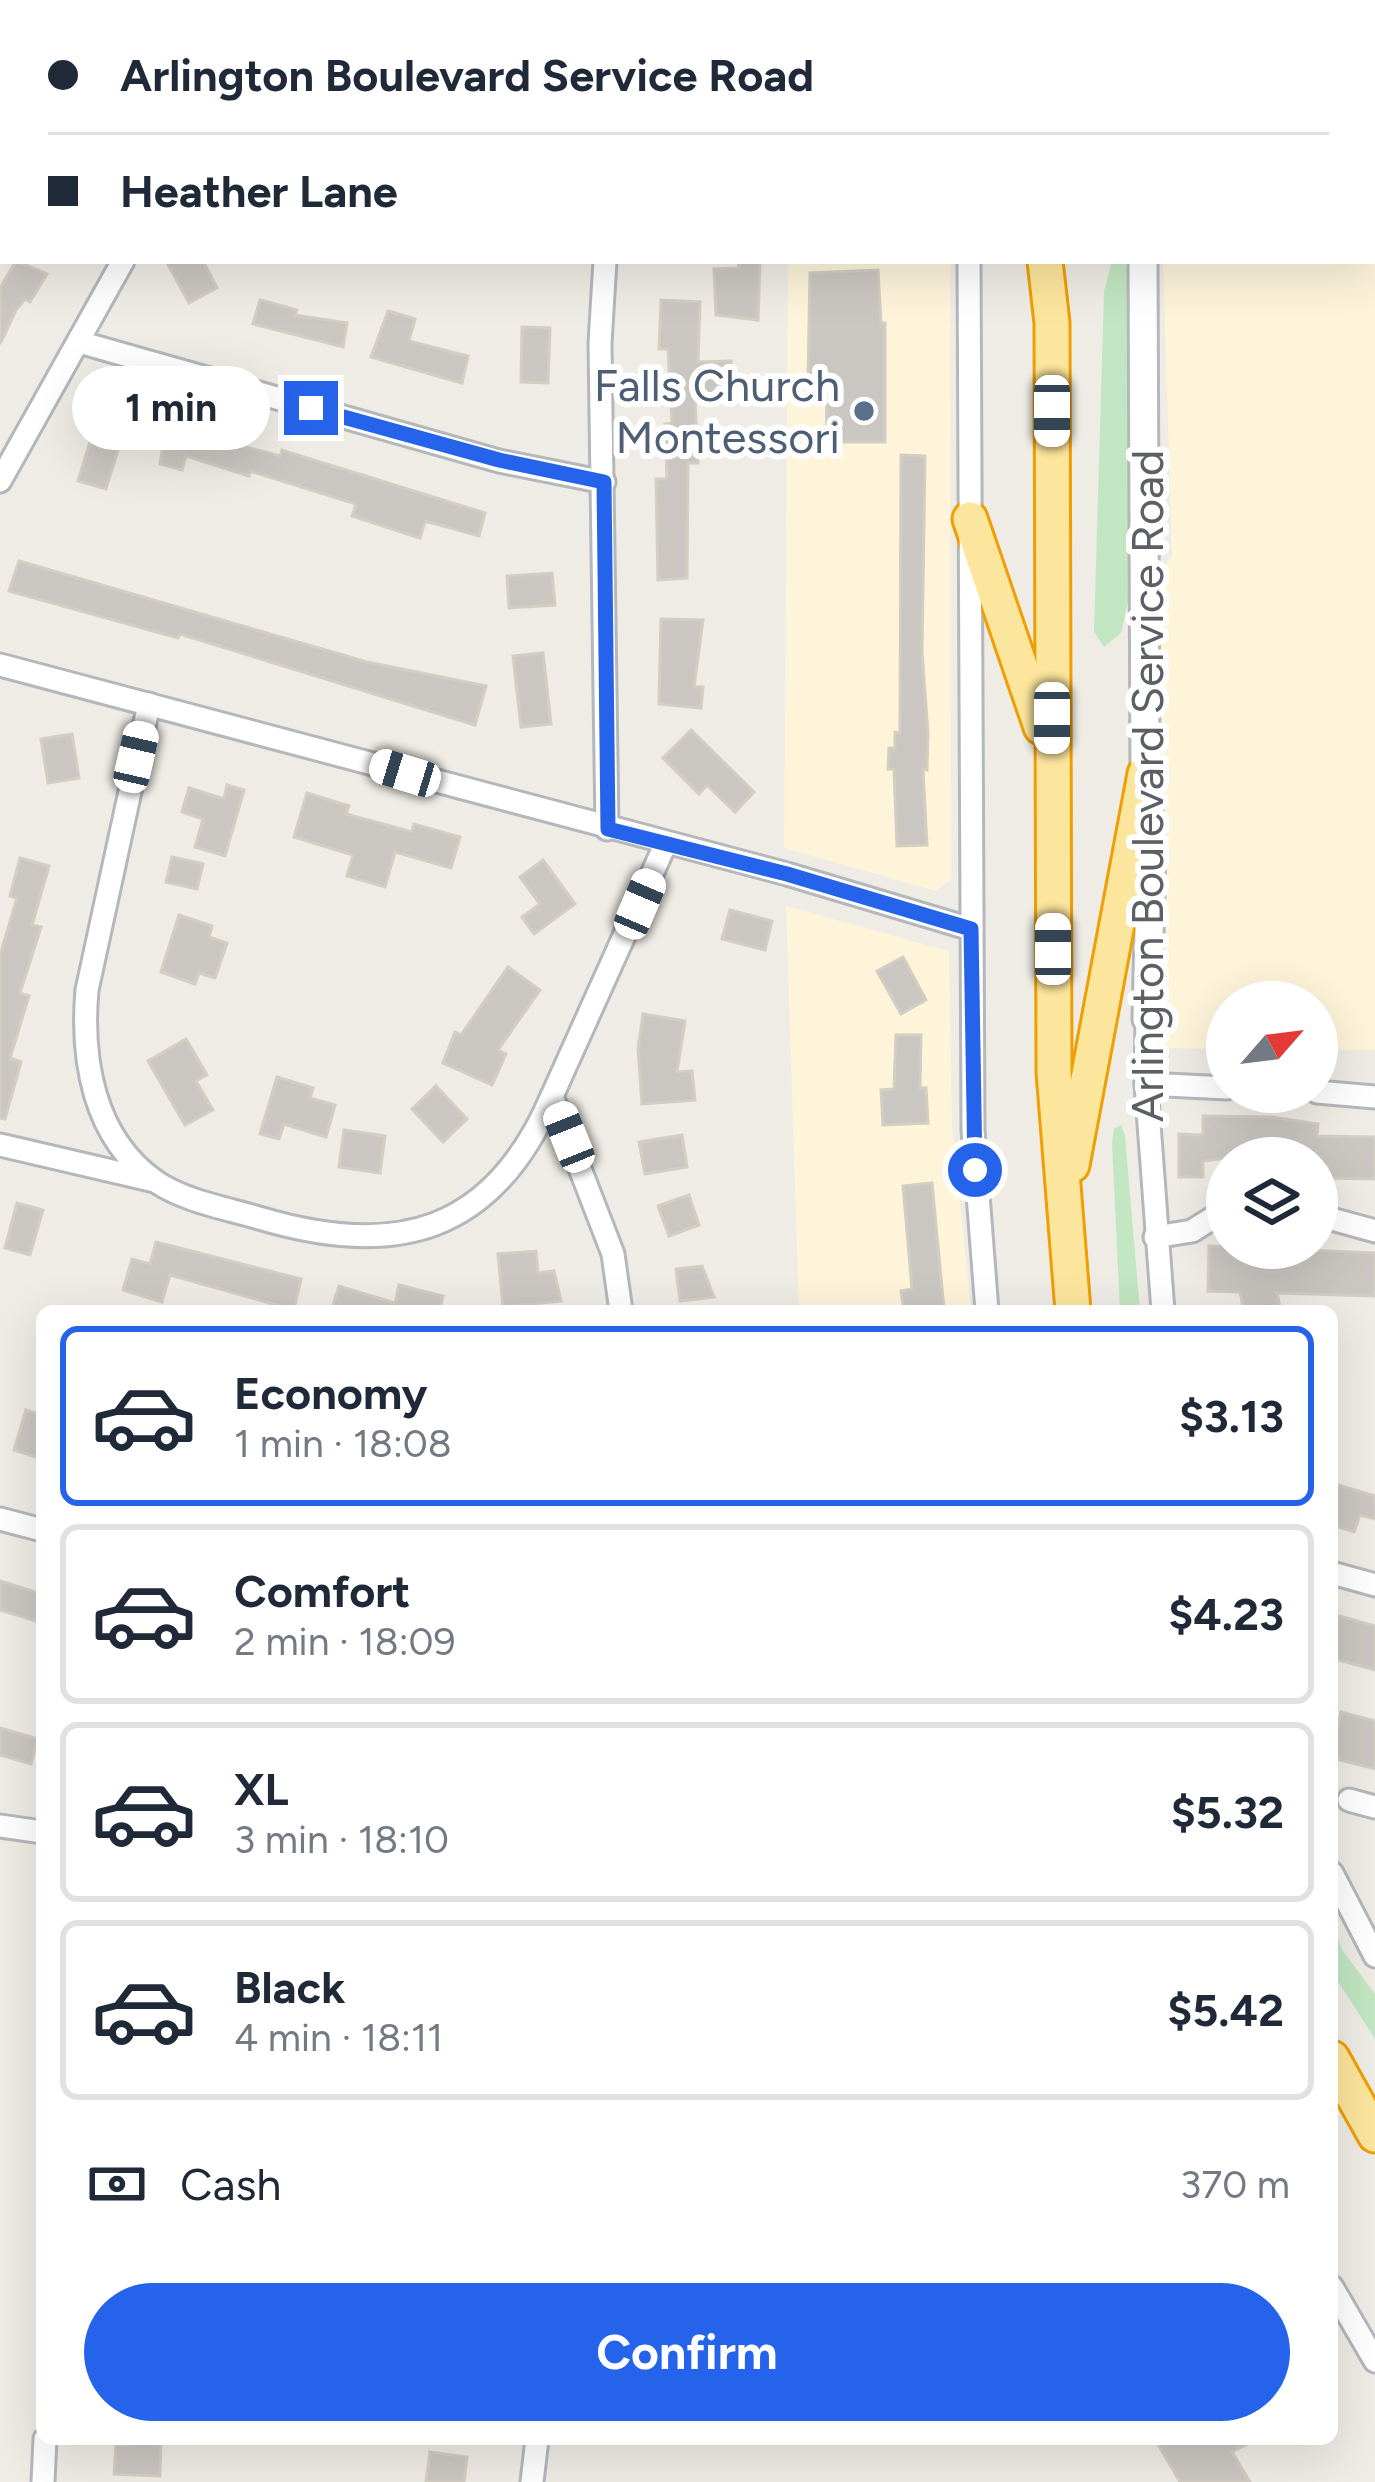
<!DOCTYPE html>
<meta charset="utf-8">
<style>
body{margin:0;font-family:Figtree,sans-serif;background:#f2f2f3;color:#1f2937;height:100vh;display:flex;flex-direction:column;font-size:45px;white-space:nowrap}
*{box-sizing:border-box;margin:0}
p{font-size:39px;color:#747a83}
.icon{flex:none;width:66px;height:66px;fill:none;stroke:currentColor;stroke-width:2;stroke-linecap:round;stroke-linejoin:round}
.map{position:relative;flex:1;overflow:hidden}
.panel{position:absolute;left:36px;top:1305px;width:1302px;height:1140px;display:flex;flex-direction:column;background:#fff;border-radius:18px;box-shadow:0 12px 48px #0002}
.panel>*{flex:none}
.top-card{position:absolute;left:0px;top:0px;width:1377px;height:264px;box-shadow:0 12px 48px #0002;display:grid;align-content:center;height:264px;padding:0 48px;background:#fff}
.needle{width:78px;rotate:62deg}
.fabs{position:absolute;left:1206px;top:981px;display:grid;gap:24px}
.fabs a{display:grid;place-items:center;width:132px;height:132px;border-radius:50%;background:#fff;box-shadow:0 12px 48px #0002;font-size:60px}
.end{position:absolute;width:54px;height:54px;margin:-27px;border:15px solid #2563eb;background:#fff;box-shadow:0 0 0 6px #fff}
.from{border-radius:50%}
.bubble{position:absolute;height:84px;border-radius:42px;background:#fff;box-shadow:0 12px 48px #0002;font-size:39px;font-weight:700;line-height:84px;text-align:center}
.car{position:absolute;width:36px;height:72px;margin:-36px -18px;border-radius:15px;box-shadow:0 0 9px 3px #0007;background:linear-gradient(#fff 24%,#345 0 40%,#fff 0 76%,#345 0 86%,#fff 0)}
.top-card b{display:flex;align-items:center;gap:42px;height:114px;font-size:45px}
.top-card b+b{border-top:3px solid #e0e1e3}
.top-card i{width:30px;height:30px;background:#1f2937}
ul{padding:21px 0 0;list-style:none}
li{display:flex;align-items:center;gap:36px;height:180px;margin:0 24px 18px;padding:0 24px;border:6px solid #e0e1e3;border-radius:18px}
li div{flex:1}
li b{display:block;font-size:45px}
li em{font-style:normal;font-weight:700}
li.current{border-color:#2563eb}
li>.icon{width:108px;height:108px;stroke-width:1.5}
.pay{display:flex;align-items:center;gap:30px;height:132px;padding:0 48px;font-size:45px}
.pay p{margin-inline-start:auto}
.cta{display:flex;gap:24px;margin-top:auto;padding:24px 48px}
.cta a{flex:1;height:138px;border-radius:72px;background:#2563eb;color:#fff;font-size:48px;font-weight:700;line-height:138px;text-align:center}
.map>svg:first-child{display:block}
.commercial{fill:#fdf4da}
.green{fill:#c2e6c1}
.lines{fill:none;stroke-linecap:round;stroke-linejoin:round}
.stream{stroke:#a5d9fe;stroke-width:6}
.building{fill:#cac6c1;stroke:#d3cdc2;stroke-width:3}
.minor-casing{stroke:#b4b7bb;stroke-width:27}
.tertiary-casing{stroke:#b4b7bb;stroke-width:33}
.trunk-casing{stroke:#ef9e03;stroke-width:39}
.minor{stroke:#fff;stroke-width:21}
.tertiary{stroke:#fff;stroke-width:27}
.trunk{stroke:#fce59c;stroke-width:33}
.route{stroke:#2563eb;stroke-width:15}
.service-dot{fill:#5c6f8a;stroke:#fff;stroke-width:4.5}
.labels{text-anchor:middle;stroke-width:12;stroke-linejoin:round;paint-order:stroke}
.service-label{font-size:45px;fill:#4e5e75;stroke:#fff;text-anchor:end}
.street-label{font-size:45px;fill:#5c6064;stroke:#fff}
</style>
<div class="map">
<svg width="1375" height="2482" viewBox="0 0 1375 2482">
<rect width="100%" height="100%" fill="#eeece4"/>
<g class="commercial">
<path d="M1160,0H1375V1050H1317V1002H1227V1049L1162,1048L1161,985V572L1172,556L1163,261H1374V3Z"/>
<path d="M788,261H950L951,879L936,891L784,848Z"/>
<path d="M786,906L949,951L952,1124L971,1311H799Z"/>
</g>
<g class="green">
<path d="M1112,261H1125L1128,270V602L1121,633L1104,647L1094,632L1104,292Z"/>
<path d="M1121,1125L1125,1136L1140,1311H1120L1112,1143L1114,1129Z"/>
<path d="M1332,1921L1342,1950L1375,1994V2039L1332,1972Z"/>
</g>
<g class="lines">
<g class="stream">
<path d="M95,3L99,0"/>
<path d="M0,101L3,97"/>
</g>
</g>
<g class="building">
<path d="M16,261L47,274L30,302L25,299L16,310L0,344V288Z"/>
<path d="M166,261H203L217,288L189,303Z"/>
<path d="M738,261H760L758,320L716,315L714,269L739,268Z"/>
<path d="M878,270L881,323H885V442H827L826,379H808L810,273Z"/>
<path d="M260,300L297,310L295,315L347,323L343,347L253,324Z"/>
<path d="M661,300L700,302L698,362L731,361V399L695,401L698,463H688L687,578L658,580L656,479H667L665,424L672,423L668,349H659Z"/>
<path d="M388,311L415,319L409,341L468,356L462,383L371,357Z"/>
<path d="M522,327L550,328L548,383L521,382Z"/>
<path d="M101,406L129,415L106,489L78,481Z"/>
<path d="M166,426L280,456L282,450L485,513L479,536L425,521L420,538L352,516L356,504L250,471L249,476L186,456L182,470L160,464Z"/>
<path d="M901,455L925,456L922,652L928,733L927,770L923,769L927,845L897,846L894,769H888L889,748H895V732L900,733Z"/>
<path d="M19,561L367,662L486,686L475,725L180,634L178,638L9,591Z"/>
<path d="M552,573L555,605L509,608L507,576Z"/>
<path d="M661,619L703,620L694,687H703L701,708L659,704Z"/>
<path d="M543,653L551,724L521,727L513,656Z"/>
<path d="M691,730L754,792L735,812L707,785L699,794L663,758Z"/>
<path d="M72,734L79,778L48,783L41,739Z"/>
<path d="M227,785L244,790L225,856L195,847L203,819L182,812L189,788L224,799Z"/>
<path d="M307,793L349,806L346,814L412,832L414,824L460,837L451,868L395,852L385,887L347,876L353,855L294,837Z"/>
<path d="M172,857L203,864L197,889L166,882Z"/>
<path d="M20,858L49,866L32,925L41,927L20,993L29,996L10,1058L21,1062L5,1119L0,1118V955L17,898L10,896Z"/>
<path d="M543,860L575,904L534,934L522,917L540,904L520,877Z"/>
<path d="M730,910L772,921L765,950L722,939Z"/>
<path d="M179,915L212,926L209,937L227,943L215,978L199,973L195,984L161,972Z"/>
<path d="M903,957L926,1000L901,1014L877,971Z"/>
<path d="M508,967L540,990L498,1050L506,1054L492,1085L443,1063L455,1032L461,1035Z"/>
<path d="M643,1014L685,1021L677,1072L692,1071L695,1100L642,1104L638,1049Z"/>
<path d="M896,1035H921L920,1088H926L928,1123L883,1125L881,1090L894,1089Z"/>
<path d="M186,1039L207,1075L196,1081L213,1110L185,1125L148,1061Z"/>
<path d="M277,1077L313,1088L310,1098L335,1105L326,1137L284,1124L279,1139L260,1134Z"/>
<path d="M436,1086L467,1119L443,1142L412,1109Z"/>
<path d="M1203,1116L1271,1117L1318,1124L1317,1136L1375,1137V1179L1328,1178V1166H1317V1158H1227L1203,1161V1177H1179V1134L1203,1135Z"/>
<path d="M344,1130L385,1136L380,1173L339,1167Z"/>
<path d="M682,1135L687,1167L645,1174L639,1142Z"/>
<path d="M932,1183L944,1309L904,1311L901,1291L912,1289L903,1186Z"/>
<path d="M689,1195L699,1225L669,1236L658,1206Z"/>
<path d="M17,1203L43,1210L30,1255L5,1248Z"/>
<path d="M156,1242L301,1279L294,1310L170,1275L162,1302L123,1290L132,1259L150,1264Z"/>
<path d="M1209,1246L1375,1253V1296L1277,1293L1281,1311H1244L1240,1292L1208,1291Z"/>
<path d="M536,1251L538,1273L554,1271L561,1301L503,1307L498,1254Z"/>
<path d="M702,1266L714,1297L680,1301L676,1269Z"/>
<path d="M399,1285L443,1296L439,1311H331L339,1286L395,1303Z"/>
<path d="M26,1410L42,1415V1459L14,1450Z"/>
<path d="M1332,1483L1375,1496V1519L1360,1515L1354,1532L1332,1525Z"/>
<path d="M0,1581L42,1594V1623L0,1610Z"/>
<path d="M1332,1614L1375,1626V1670L1332,1658Z"/>
<path d="M1341,1712L1375,1721V1769L1332,1758Z"/>
<path d="M0,1728L38,1739L31,1764L0,1755Z"/>
<path d="M128,2439H161L160,2476L114,2474L116,2445L128,2446Z"/>
<path d="M1155,2439H1257L1232,2452L1250,2482H1180Z"/>
<path d="M430,2452L467,2457L464,2482H426Z"/>
</g>
<g class="lines">
<g class="minor-casing">
<g id="minor">
<path d="M968,0V3"/>
<path d="M605,261L600,343L607,829"/>
<path d="M969,261L973,1130L987,1311"/>
<path d="M79,342L499,461L604,482"/>
<path d="M0,481L123,261"/>
<path d="M0,665L787,874L971,929"/>
<path d="M149,704L87,990C81,1059 93,1137 155,1181C184,1201 225,1208 259,1218C396,1259 493,1234 552,1096"/>
<path d="M1147,1019L1146,1084L1163,1311"/>
<path d="M1146,1084L1227,1088"/>
<path d="M1317,1092L1375,1097"/>
<path d="M0,1145L155,1181"/>
<path d="M1317,1215L1375,1231"/>
<path d="M1155,1237L1192,1231L1227,1209"/>
<path d="M621,1311L613,1254L552,1096L665,845"/>
<path d="M0,1519L42,1530"/>
<path d="M1332,1573L1375,1585"/>
<path d="M1349,1800L1375,1807"/>
<path d="M0,1826L42,1832"/>
<path d="M1332,1873L1375,1956"/>
<path d="M1332,2287L1375,2361"/>
<path d="M43,2482L45,2439"/>
<path d="M532,2482L537,2439"/>
</g>
</g>
<g class="tertiary-casing">
<g id="tertiary">
<path d="M1147,3V0"/>
<path d="M1143,261L1145,774L1151,848L1147,1019"/>
</g>
</g>
<g class="trunk-casing">
<g id="trunk">
<path d="M1035,0V3"/>
<path d="M1116,0V3"/>
<path d="M1086,3L1087,0"/>
<path d="M1045,261L1052,323L1054,1072L1073,1311"/>
<path d="M970,519L1041,727"/>
<path d="M1072,1165L1145,774"/>
<path d="M1332,2058L1375,2135"/>
</g>
</g>
<use href="#minor" class="minor"/>
<use href="#tertiary" class="tertiary"/>
<use href="#trunk" class="trunk"/>
</g>
<g class="lines">
<path class="route" d="M311,408L499,460L604,482L608,829L787,874L971,929L975,1170"/>
</g>
<circle class="service-dot" cx="864" cy="411" r="12"/>
<g class="labels">
<g class="service-label">
<text x="840" y="401">Falls Church<tspan x="840" dy="52">Montessori</tspan></text>
</g>
<g class="street-label">
<text transform="translate(1147 786) rotate(-90)" y="16">Arlington Boulevard Service Road</text>
</g>
</g>
</svg>
<div class="fabs">
<a><svg class="needle" viewBox="-14 -14 28 28"><path d="M0-13l5 13h-10z" fill="#e53935"/><path d="M0 13l5-13h-10z" fill="#747a83"/></svg></a>
<a><svg class="icon" aria-label="layers" viewBox="0 0 24 24"><path d="M12 4l9 5-9 5-9-5zM3 14l9 5 9-5"/></svg></a>
</div>
<i class="end from" style="left:975px;top:1170px"></i>
<i class="end" style="left:311px;top:408px"></i>
<div class="bubble" style="left:72px;top:366px;width:198px">1 min</div>
<i class="car" style="left:1052px;top:411px;rotate:180deg"></i>
<i class="car" style="left:1052px;top:718px;rotate:180deg"></i>
<i class="car" style="left:136px;top:757px;rotate:13deg"></i>
<i class="car" style="left:405px;top:773px;rotate:287deg"></i>
<i class="car" style="left:640px;top:904px;rotate:23deg"></i>
<i class="car" style="left:1053px;top:949px;rotate:0deg"></i>
<i class="car" style="left:569px;top:1137px;rotate:338deg"></i>
<div class="top-card">
<b><i class="from"></i>Arlington Boulevard Service Road</b>
<b><i></i>Heather Lane</b>
</div>
<section class="panel">
<ul>
<li class="current"><svg class="icon" aria-label="car" viewBox="0 0 24 24"><path d="M5 17H2v-5l4-1 3-4h7l3 4 3 1v5h-3M9 17h6M6 11h13"/><circle cx="7" cy="17" r="2"/><circle cx="17" cy="17" r="2"/></svg><div><b>Economy</b><p>1 min · 18:08</p></div><em>$3.13</em></li>
<li><svg class="icon" aria-label="car" viewBox="0 0 24 24"><path d="M5 17H2v-5l4-1 3-4h7l3 4 3 1v5h-3M9 17h6M6 11h13"/><circle cx="7" cy="17" r="2"/><circle cx="17" cy="17" r="2"/></svg><div><b>Comfort</b><p>2 min · 18:09</p></div><em>$4.23</em></li>
<li><svg class="icon" aria-label="car" viewBox="0 0 24 24"><path d="M5 17H2v-5l4-1 3-4h7l3 4 3 1v5h-3M9 17h6M6 11h13"/><circle cx="7" cy="17" r="2"/><circle cx="17" cy="17" r="2"/></svg><div><b>XL</b><p>3 min · 18:10</p></div><em>$5.32</em></li>
<li><svg class="icon" aria-label="car" viewBox="0 0 24 24"><path d="M5 17H2v-5l4-1 3-4h7l3 4 3 1v5h-3M9 17h6M6 11h13"/><circle cx="7" cy="17" r="2"/><circle cx="17" cy="17" r="2"/></svg><div><b>Black</b><p>4 min · 18:11</p></div><em>$5.42</em></li>
</ul>
<div class="pay"><svg class="icon" aria-label="cash" viewBox="0 0 24 24"><path d="M3 7h18v10H3z"/><circle cx="12" cy="12" r="2"/></svg>Cash<p>370 m</p></div>
<div class="cta"><a>Confirm</a></div>
</section>
</div>
